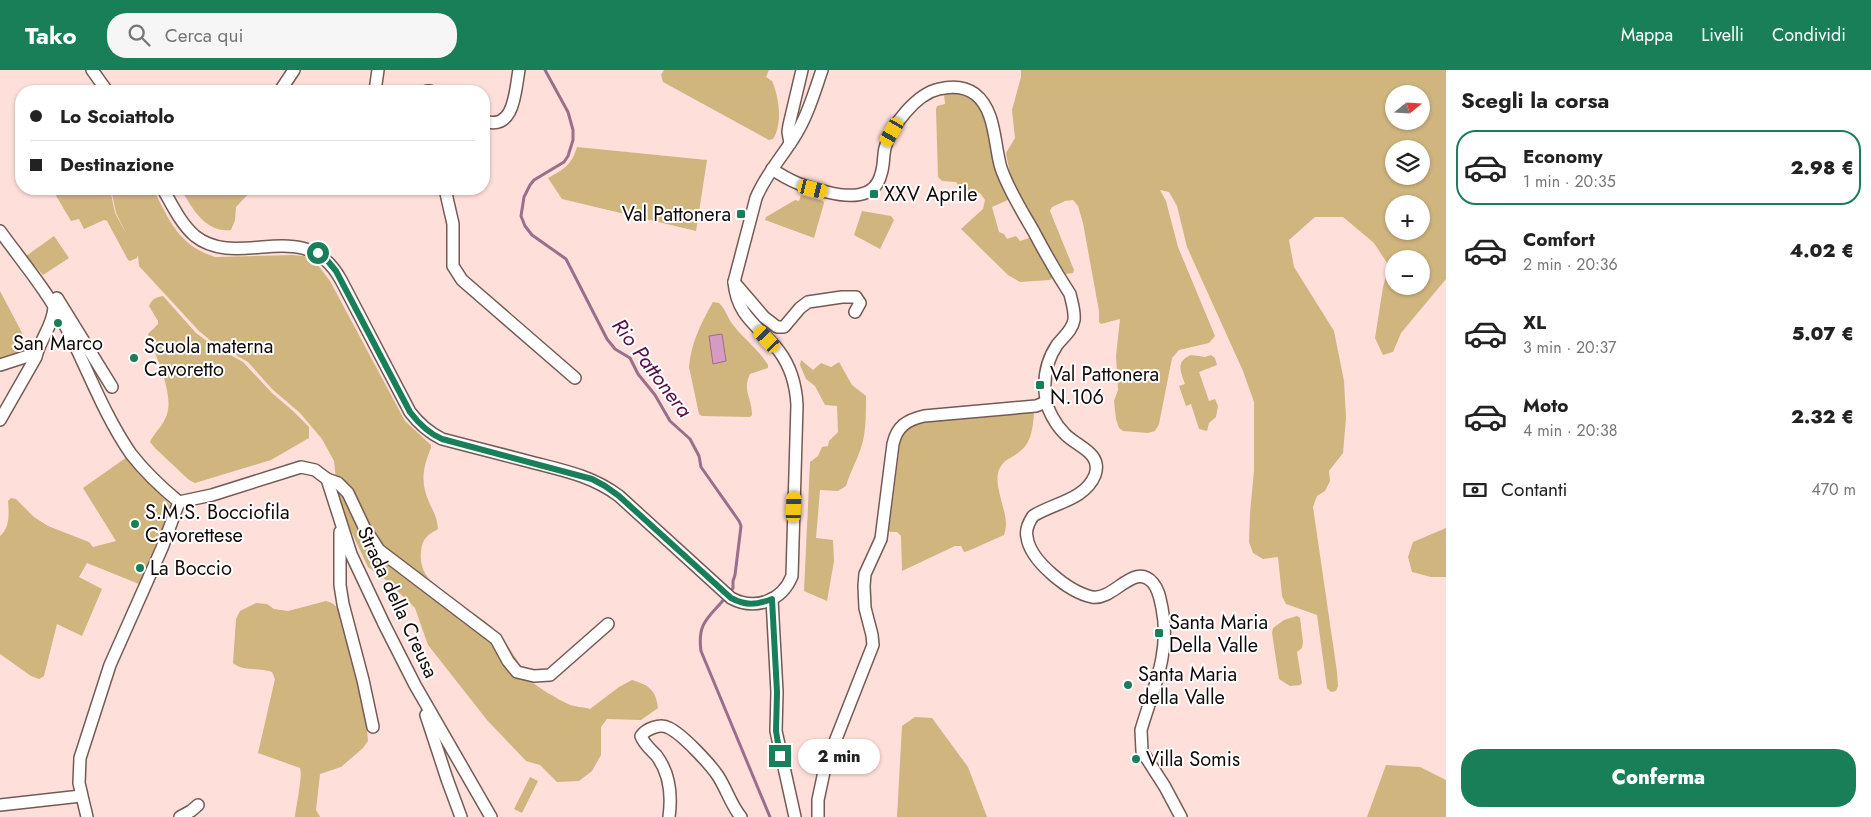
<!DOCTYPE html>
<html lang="it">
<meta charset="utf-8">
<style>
body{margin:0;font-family:Jost,sans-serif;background:#f6f6f6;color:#222;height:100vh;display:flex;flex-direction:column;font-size:19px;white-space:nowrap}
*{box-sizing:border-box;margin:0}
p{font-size:16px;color:#767676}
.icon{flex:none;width:28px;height:28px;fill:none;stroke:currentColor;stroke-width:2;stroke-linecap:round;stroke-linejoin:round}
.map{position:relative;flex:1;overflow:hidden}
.details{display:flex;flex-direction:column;background:#fff;width:425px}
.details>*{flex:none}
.banner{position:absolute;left:15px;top:15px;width:475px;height:110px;border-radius:20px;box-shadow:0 1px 4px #0004;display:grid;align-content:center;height:110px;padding:0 15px;background:#fff}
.needle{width:32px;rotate:72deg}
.fabs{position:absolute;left:1385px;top:15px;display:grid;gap:10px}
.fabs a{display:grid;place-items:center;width:45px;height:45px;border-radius:50%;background:#fff;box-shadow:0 1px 4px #0004;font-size:25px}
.end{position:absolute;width:22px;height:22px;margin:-11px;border:6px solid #197f59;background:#fff;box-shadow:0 0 0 2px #fff}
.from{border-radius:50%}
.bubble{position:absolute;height:35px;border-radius:18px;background:#fff;box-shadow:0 1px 4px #0004;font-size:16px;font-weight:800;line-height:35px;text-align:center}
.car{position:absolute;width:15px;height:30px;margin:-15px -8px;border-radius:6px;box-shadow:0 0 4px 1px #0007;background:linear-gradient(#f5c518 24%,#345 0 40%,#f5c518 0 76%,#345 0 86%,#f5c518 0)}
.banner b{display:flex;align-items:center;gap:18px;height:48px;font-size:19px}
.banner b+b{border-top:1px solid #e0e0e0}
.banner i{width:12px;height:12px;background:#222}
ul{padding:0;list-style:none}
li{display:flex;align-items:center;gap:15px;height:75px;margin:0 10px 8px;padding:0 5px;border:2px solid transparent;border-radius:20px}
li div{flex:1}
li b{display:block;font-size:19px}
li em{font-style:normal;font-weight:800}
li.on{border-color:#197f59}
li>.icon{width:45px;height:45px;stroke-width:1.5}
h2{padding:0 15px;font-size:22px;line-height:60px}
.pay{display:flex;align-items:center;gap:12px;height:55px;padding:0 15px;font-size:19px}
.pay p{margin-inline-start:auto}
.button{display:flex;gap:10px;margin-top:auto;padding:10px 15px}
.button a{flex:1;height:58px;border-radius:20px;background:#197f59;color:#fff;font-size:20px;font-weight:800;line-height:58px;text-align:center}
header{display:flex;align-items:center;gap:30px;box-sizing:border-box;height:70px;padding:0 25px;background:#197f59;color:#fff}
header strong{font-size:24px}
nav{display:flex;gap:28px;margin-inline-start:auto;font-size:18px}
.search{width:350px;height:45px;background:#f6f6f6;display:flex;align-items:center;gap:12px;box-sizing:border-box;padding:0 18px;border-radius:20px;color:#767676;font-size:19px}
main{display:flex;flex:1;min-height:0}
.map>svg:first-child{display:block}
.green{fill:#d0b57f;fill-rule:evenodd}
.water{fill:#d69bc3;stroke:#9b6f8b}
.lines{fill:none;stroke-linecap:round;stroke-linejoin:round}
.stream{stroke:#9b6f8b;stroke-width:3}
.minor-casing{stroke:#745a54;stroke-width:14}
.minor{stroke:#fff;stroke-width:11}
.route{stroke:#197f59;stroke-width:6}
.poi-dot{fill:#197f59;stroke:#fff;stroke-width:2}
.labels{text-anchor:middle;stroke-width:4;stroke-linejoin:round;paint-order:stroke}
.poi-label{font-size:20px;fill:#120907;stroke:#fff;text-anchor:start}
.street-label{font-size:20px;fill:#120907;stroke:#fff}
.water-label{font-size:21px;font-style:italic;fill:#540e45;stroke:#fff}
</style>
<header>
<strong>Tako</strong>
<div class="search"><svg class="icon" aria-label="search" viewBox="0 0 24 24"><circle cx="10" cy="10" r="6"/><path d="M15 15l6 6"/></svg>Cerca qui</div>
<nav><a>Mappa</a><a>Livelli</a><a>Condividi</a></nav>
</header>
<main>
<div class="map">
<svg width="1446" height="747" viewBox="0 0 1446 747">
<rect width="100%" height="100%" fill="#ffdfd9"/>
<g class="green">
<path d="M664,0H769L766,7L772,11C779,26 783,54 773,69L769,70L663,12L661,5Z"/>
<path d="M1021,0H1446V209L1401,263L1393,282L1383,285L1375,268L1383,217L1389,196L1374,173L1343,147H1315L1289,170L1294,197L1334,261L1344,311L1346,348L1343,383L1329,401L1330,411L1325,421L1317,426L1313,437L1337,602L1338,616L1336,621L1331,622L1327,618L1317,545L1286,534L1282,526L1278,487L1263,489L1253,483L1249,472L1250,443L1254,400V332L1243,301L1187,177L1177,136L1169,122L1160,120L1166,131L1178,177L1215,266L1209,273L1179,280L1172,288L1159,354L1155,361L1148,363L1123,361L1119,358L1116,349L1114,331L1118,320L1116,286L1120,249L1101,254L1099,252V241L1083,153L1078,136L1073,130L1065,131L1052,137L1050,141L1074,200L1073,203L1066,204L1027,142L1010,104L1006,83L1015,68L1012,40L1021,7ZM1394,24H1421V51H1394ZM1394,79H1421V106H1394ZM1394,134H1421V161H1394ZM1394,189H1421V216H1394Z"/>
<path d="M948,22L966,23L981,34L1010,129L992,137L999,162L1004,164L1007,169L1016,166L1020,171L1032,167L1053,207L1050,210L1020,212L1008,205L961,159L983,139L985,130L980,123L962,122L956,112L942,111L938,107L936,39L937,36L945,34L944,24Z"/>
<path d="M577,77L707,90L696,161L562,129L548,108C564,99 571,96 577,77Z"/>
<path d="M52,119H110L115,143L127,165L116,143L111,119H153C170,151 178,175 215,187L292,185L303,186L314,190L330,211L405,351L431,375V378C423,397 420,412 429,432C434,443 437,447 438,459C427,465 422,469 421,482C416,518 469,536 491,556C501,566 509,577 517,590C520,596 524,604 529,609C533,615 561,631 568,634C574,637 583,637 590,639L619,617L632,610C649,615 656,620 658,638L641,650L607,649L601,657V685L592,701L579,711L557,712L540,695L526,691L487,650L428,575L415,538L386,510L368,497L344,446L337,419L334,391L322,369L300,343L272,319L248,292L211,271L199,261L139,196L138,185L137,188L130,191L128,190L107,151L104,150L84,159L79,149L71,151Z"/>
<path d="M181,119H253L236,137L235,150L231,160C205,163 192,138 181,119Z"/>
<path d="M801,125L823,131L824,133L814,168L765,150L766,147L795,130L799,131Z"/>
<path d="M862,141L891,146L894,150L880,179L854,165Z"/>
<path d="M54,166L69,188L43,205L26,186Z"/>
<path d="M0,221L29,276L21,284L0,290Z"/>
<path d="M163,226L196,263L212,275L243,292L272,323L293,341L309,357V368L271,390L195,413L189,410L155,378L150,372C154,363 161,358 165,349C177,328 155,285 148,264L158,254V251L149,236C152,229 156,227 163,226Z"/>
<path d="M713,232L719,233C726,239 727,248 734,256C744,269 759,280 768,295V298L750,304C742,320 752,328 752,345L750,347L702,346L699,344L689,297C691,273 701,253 713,232Z"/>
<path d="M1191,285L1205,287L1211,285L1215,288L1217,295L1199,302L1209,331L1215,329L1218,336L1216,347L1209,353L1207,361L1199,359L1191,334L1186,336L1179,316L1185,314C1181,302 1175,291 1191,285Z"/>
<path d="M801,290L813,300L821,293L831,297L839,292L852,315L866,326C866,339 866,354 864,366C861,384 851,399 846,416L838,421L820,420L816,468L833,470L834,491L827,531L804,521L810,392L818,386L822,377L828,376L829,371L838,362L837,336L825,335L815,316L806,309L800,295Z"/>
<path d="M1032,342L1034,344C1032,364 1031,376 1012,387C1006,390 1002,393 999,400C993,413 1006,439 1006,454C1006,457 1005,462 1004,465L968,481L964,482L961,476H955L902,501L901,466L897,462H890L889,460L901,366L908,358L917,353Z"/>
<path d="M127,387L134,397L172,437L139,514L87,493L79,507L102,519L82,566L57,554L44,606L39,609L31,606L0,584V466C10,458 9,443 8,431L11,428L16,429L34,447L48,456L89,472L93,477L116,471L83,418Z"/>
<path d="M1446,458V507H1431L1412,502L1408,487L1413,472Z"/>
<path d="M326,531L332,533L339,539L366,650L368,671L363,678L341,697L320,704L316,740L320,747H295C296,736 303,705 300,698L258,683L275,609L272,602C260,597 243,602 233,593L236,549L240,541L256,533L267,534L274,539L288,541Z"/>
<path d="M1297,546L1300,548L1303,572L1302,578L1297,582L1302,613L1300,615L1290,616L1279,609L1272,563L1273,558L1284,550Z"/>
<path d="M915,647L932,648L968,697L987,747H897L902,656Z"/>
<path d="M1386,695L1420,697L1446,710V747H1367Z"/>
<path d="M530,707L538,711L522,743L514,739Z"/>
</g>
<path class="water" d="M722,264L726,291L713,294L709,266Z"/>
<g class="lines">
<g class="stream">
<path d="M545,0L568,42L573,60V70L568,86L564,92L534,110L530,115L524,127L521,146L525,156L532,165L566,189L607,269L615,279L630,288L638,304L655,325L670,351L690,369L699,386L701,397L739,451L741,456L735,505L733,511V518L729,523"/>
<path d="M725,528C709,548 697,552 701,581L770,747"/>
</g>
<g class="minor-casing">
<g id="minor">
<path d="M92,0L107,21"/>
<path d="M280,21L294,0"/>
<path d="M375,21L378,0"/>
<path d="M427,21H430"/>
<path d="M484,51C515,61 515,21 519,0"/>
<path d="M790,73L788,62L789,55L802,0"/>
<path d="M772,99C791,112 805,117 827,122C847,127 875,130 881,104C884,96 883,87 885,78C891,56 916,24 939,19C952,16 964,16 975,24C996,40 994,75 1001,98C1009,121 1022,141 1034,162C1045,183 1057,204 1070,224C1072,233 1075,241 1074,250C1072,261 1063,267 1057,275C1046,291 1043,311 1046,330C1048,341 1056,355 1064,363C1075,376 1103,382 1095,405C1085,430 1053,433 1033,446C1029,452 1025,459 1027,467C1030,491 1069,522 1092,527C1114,531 1134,491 1153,513C1159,520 1160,529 1162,538C1171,582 1153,619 1141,660L1142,681L1165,717L1181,747"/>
<path d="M163,119C172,135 181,154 195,166C239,201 305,144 341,210L410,342C419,354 428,362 442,369C470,376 499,384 527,391C561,400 591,405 619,426L731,528C755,541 782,531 792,506L797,335C796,316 791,297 779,281C759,256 737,247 734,212L756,128C765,106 781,88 793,69C807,48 814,23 822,0"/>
<path d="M445,119L453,154V196L462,210L575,308"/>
<path d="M0,161C24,194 48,222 67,259C88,300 104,345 131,384C145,402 162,418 179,432L162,478L110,595L80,688L79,713L87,747"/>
<path d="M734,212L764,247L777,257H784L800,238L808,232L842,227H856L860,233L855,242"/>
<path d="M57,228L112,317"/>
<path d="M0,295L28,286L37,277"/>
<path d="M0,350L36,287C40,269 53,256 54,237"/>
<path d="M327,409L338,413L348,423L364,457L379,480L496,569L508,591L517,602L534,606L550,605L608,554"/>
<path d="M179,432L212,425L301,397L315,400L327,409L351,484L384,554L415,615L491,747"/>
<path d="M340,462V515L343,534L363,610L373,657"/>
<path d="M772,529L777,622L776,661L795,747"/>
<path d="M426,645L447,709L461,747"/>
<path d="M0,735L81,726"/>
<path d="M180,747L191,741L198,735"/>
<path d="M669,747C672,725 670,703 656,685C650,679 644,674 641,666C646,659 660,653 669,658C682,664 710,694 718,706C727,720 731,735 741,747"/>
<path d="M818,747V730L825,697L873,575L872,565L865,538L864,516L865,504L881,469L893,374C897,356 907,350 924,346L1036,336L1046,332"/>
</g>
</g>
<use href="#minor" class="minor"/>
</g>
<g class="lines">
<path class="route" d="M318,183L327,190L336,201L410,342C419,354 428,363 442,369L592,409L605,416L619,426L731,528C746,536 756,535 772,529L777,622L776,661L780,686"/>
</g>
<g class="poi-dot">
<rect x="869" y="119" width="10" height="10" rx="2.5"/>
<rect x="736" y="139" width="10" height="10" rx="2.5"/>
<circle cx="58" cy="253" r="5"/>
<circle cx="134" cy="288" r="5"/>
<rect x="1035" y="310" width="10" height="10" rx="2.5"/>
<circle cx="135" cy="454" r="5"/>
<circle cx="140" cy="498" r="5"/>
<rect x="1154" y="558" width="10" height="10" rx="2.5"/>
<circle cx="1128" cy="615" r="5"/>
<circle cx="1136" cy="689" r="5"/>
</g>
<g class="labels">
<g class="poi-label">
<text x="884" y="131">XXV Aprile</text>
<text x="731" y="151" text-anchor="end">Val Pattonera</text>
<text x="58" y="280" text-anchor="middle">San Marco</text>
<text x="144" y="283">Scuola materna<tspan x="144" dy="23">Cavoretto</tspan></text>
<text x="1050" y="311">Val Pattonera<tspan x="1050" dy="23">N.106</tspan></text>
<text x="145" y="449">S.M.S. Bocciofila<tspan x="145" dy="23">Cavorettese</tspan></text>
<text x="150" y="505">La Boccio</text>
<text x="1169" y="559">Santa Maria<tspan x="1169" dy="23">Della Valle</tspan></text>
<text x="1138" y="611">Santa Maria<tspan x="1138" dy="23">della Valle</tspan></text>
<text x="1146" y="696">Villa Somis</text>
</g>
<g class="street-label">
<text transform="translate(398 532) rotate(65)" y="7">Strada della Creusa</text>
</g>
<g class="water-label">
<text transform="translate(652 298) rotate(53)" y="7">Rio Pattonera</text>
</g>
</g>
</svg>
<div class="fabs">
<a><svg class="needle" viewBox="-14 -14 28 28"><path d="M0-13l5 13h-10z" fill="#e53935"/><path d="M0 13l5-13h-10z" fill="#767676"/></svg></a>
<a><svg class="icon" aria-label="layers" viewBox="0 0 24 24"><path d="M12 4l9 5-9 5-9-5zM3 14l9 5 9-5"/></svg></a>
<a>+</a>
<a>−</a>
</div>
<i class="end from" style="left:318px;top:183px"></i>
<i class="end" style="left:780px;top:686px"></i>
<div class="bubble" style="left:798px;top:669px;width:82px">2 min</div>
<i class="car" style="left:892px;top:62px;rotate:210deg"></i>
<i class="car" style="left:813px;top:119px;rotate:104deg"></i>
<i class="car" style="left:767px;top:269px;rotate:317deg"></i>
<i class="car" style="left:794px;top:437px;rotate:2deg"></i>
<div class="banner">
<b><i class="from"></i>Lo Scoiattolo</b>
<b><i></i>Destinazione</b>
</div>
</div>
<section class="details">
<h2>Scegli la corsa</h2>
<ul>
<li class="on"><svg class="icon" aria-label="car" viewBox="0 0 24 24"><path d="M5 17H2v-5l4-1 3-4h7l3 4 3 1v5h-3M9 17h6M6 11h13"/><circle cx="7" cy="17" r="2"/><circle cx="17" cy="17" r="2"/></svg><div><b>Economy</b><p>1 min · 20:35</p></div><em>2.98 €</em></li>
<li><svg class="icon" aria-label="car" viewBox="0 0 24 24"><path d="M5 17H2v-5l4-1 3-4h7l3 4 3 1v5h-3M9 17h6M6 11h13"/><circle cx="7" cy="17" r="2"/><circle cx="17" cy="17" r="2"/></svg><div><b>Comfort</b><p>2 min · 20:36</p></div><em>4.02 €</em></li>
<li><svg class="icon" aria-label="car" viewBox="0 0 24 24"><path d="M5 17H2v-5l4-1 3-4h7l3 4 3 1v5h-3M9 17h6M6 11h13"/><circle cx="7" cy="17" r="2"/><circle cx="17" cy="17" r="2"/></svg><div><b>XL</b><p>3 min · 20:37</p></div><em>5.07 €</em></li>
<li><svg class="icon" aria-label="car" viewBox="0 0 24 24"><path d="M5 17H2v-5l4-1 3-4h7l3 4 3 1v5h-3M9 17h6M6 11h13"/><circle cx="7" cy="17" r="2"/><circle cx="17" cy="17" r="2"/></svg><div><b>Moto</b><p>4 min · 20:38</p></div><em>2.32 €</em></li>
</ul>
<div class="pay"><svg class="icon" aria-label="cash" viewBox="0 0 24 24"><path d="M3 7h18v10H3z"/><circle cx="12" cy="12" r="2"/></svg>Contanti<p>470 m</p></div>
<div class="button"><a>Conferma</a></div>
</section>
</main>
